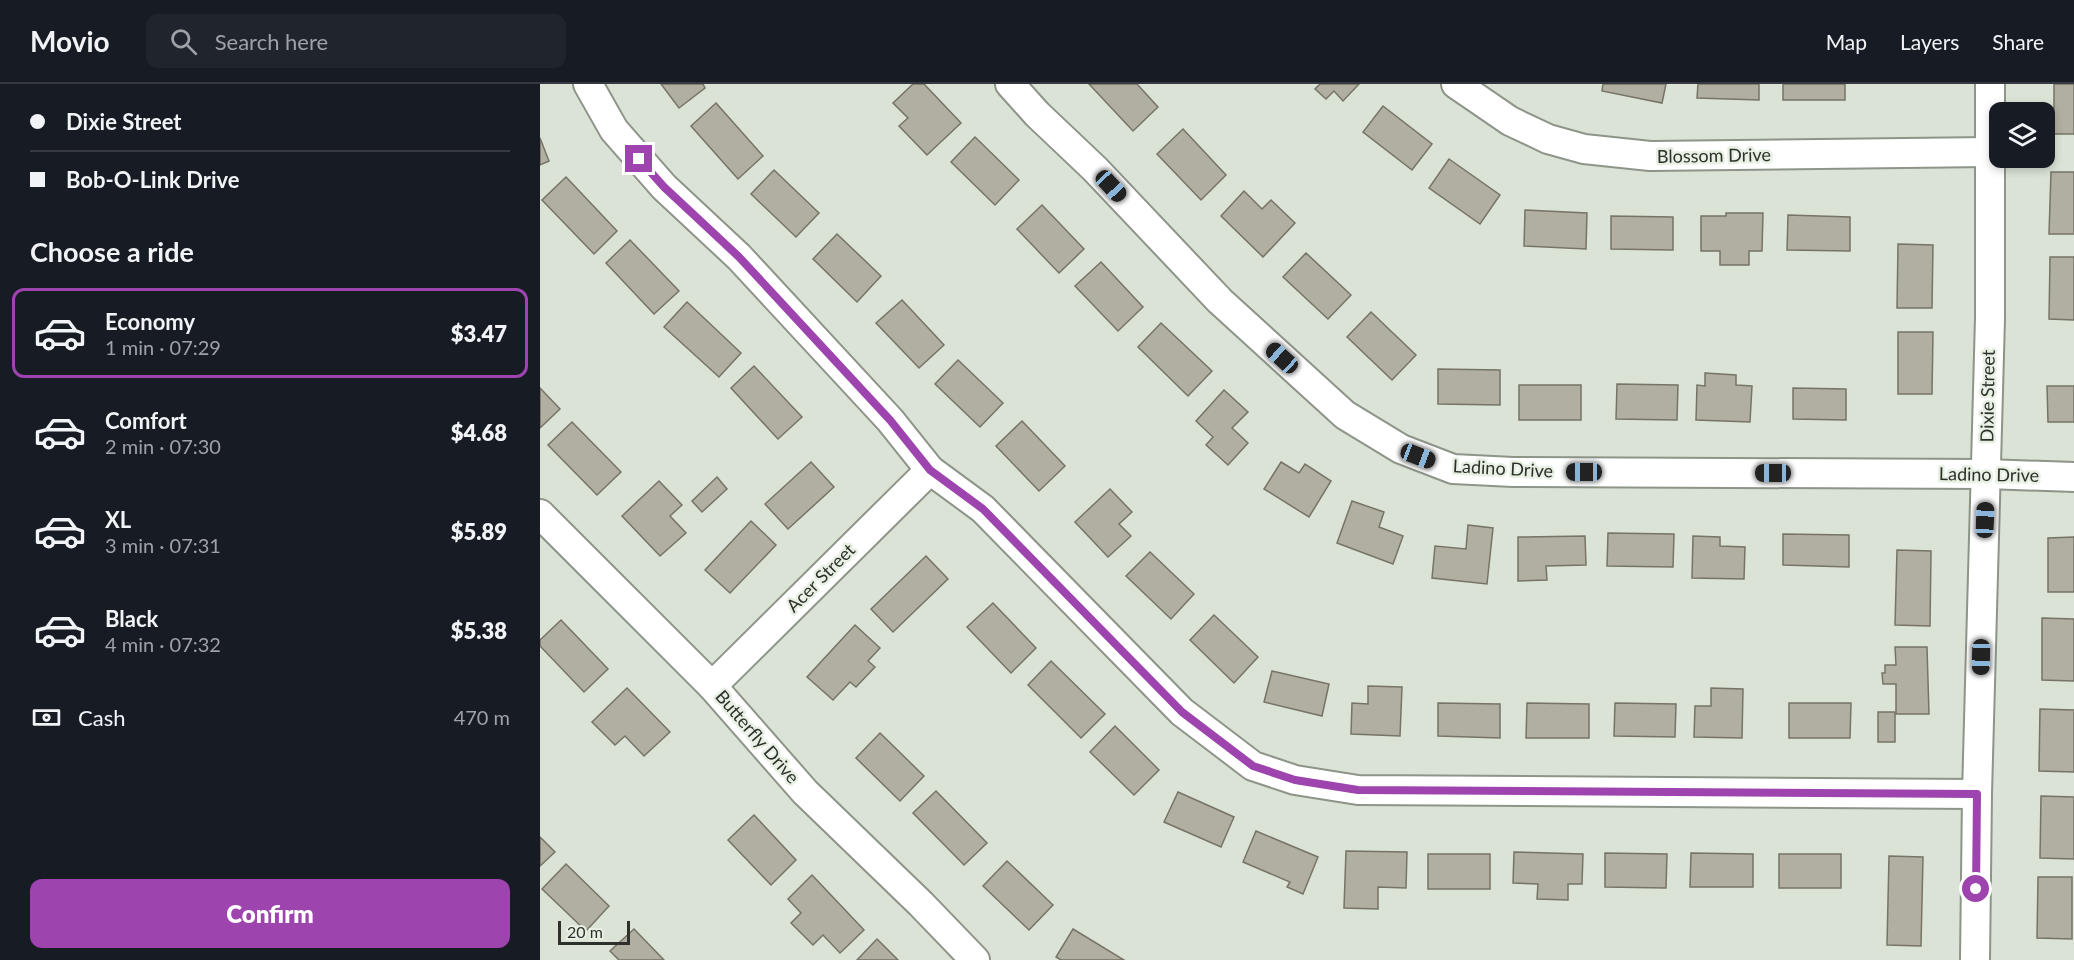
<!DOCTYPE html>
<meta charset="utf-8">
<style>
body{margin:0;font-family:Lato,sans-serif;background:#20242c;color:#f1f3f6;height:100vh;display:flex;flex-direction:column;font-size:22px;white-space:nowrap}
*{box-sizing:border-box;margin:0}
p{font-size:20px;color:#9ea1a6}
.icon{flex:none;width:33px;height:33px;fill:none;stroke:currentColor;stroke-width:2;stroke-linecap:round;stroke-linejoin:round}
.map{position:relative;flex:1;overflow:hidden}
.details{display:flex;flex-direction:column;background:#171b24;width:540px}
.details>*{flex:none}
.banner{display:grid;align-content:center;height:132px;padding:0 30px;background:#171b24}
.fabs{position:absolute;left:1449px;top:18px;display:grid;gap:12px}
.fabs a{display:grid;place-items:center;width:66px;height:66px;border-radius:12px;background:#171b24;box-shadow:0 3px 9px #0003;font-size:30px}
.scale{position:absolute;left:18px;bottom:15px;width:72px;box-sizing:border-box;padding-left:6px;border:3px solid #2d302b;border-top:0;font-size:16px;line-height:21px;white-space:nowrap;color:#2d302b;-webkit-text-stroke:4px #e8f0e3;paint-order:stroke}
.end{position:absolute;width:27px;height:27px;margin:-14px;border:8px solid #9e44af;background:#fff;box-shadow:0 0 0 3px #fff}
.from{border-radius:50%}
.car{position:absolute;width:18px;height:36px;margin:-18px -9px;border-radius:8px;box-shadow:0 0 4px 2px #0007;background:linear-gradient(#222 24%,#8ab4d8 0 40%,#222 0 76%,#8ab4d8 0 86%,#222 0)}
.banner b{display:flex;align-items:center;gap:21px;height:57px;font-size:22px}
.banner b+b{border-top:2px solid #363941}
.banner i{width:15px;height:15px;background:#f1f3f6}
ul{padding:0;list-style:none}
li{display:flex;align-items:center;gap:18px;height:90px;margin:0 12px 9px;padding:0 18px;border:3px solid transparent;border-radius:12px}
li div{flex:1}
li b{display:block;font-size:22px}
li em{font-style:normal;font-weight:800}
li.on{border-color:#9e44af}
li>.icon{width:54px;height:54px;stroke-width:1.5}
h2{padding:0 30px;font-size:27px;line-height:72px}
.pay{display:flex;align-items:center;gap:15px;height:66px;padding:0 30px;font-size:22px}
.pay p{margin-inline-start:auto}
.action{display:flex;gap:12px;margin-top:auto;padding:12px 30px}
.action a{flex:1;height:69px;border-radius:12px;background:#9e44af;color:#fff;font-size:24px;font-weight:800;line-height:69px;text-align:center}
header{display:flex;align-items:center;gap:36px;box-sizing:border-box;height:84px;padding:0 30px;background:#171b24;border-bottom:2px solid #363941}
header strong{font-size:28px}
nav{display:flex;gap:33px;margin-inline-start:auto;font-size:21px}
.search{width:420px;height:54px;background:#20242c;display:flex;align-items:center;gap:15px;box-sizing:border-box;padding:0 21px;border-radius:12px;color:#9ea1a6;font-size:22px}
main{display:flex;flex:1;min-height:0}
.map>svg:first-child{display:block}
.building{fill:#b1afa1;stroke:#767467;stroke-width:1.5}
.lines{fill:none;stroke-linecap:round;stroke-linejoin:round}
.minor-casing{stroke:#8d9488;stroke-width:32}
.minor{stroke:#fff;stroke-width:28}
.route{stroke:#9e44af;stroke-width:8}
.labels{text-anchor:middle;stroke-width:5;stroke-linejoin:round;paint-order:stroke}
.street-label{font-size:18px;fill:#2d302b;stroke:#e8f0e3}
</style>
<header>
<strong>Movio</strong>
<div class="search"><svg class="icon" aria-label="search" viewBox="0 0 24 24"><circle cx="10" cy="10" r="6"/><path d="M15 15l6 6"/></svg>Search here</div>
<nav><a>Map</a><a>Layers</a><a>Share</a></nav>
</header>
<main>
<section class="details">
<div class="banner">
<b><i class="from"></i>Dixie Street</b>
<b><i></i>Bob-O-Link Drive</b>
</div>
<h2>Choose a ride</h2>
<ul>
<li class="on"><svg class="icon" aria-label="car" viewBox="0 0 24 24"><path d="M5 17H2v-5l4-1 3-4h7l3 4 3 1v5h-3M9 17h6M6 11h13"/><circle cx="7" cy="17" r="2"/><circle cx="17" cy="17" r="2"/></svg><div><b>Economy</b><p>1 min · 07:29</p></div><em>$3.47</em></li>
<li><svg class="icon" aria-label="car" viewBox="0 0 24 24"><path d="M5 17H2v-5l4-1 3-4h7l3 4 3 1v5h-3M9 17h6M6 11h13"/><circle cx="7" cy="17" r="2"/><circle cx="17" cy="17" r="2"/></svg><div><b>Comfort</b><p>2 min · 07:30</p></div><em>$4.68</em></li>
<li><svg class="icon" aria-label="car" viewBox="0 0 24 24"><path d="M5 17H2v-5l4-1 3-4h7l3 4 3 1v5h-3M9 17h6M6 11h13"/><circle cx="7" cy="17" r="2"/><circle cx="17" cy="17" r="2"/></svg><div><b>XL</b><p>3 min · 07:31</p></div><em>$5.89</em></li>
<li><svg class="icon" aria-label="car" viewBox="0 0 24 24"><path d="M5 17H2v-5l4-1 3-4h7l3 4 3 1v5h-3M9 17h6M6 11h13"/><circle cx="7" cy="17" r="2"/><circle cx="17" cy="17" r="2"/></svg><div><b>Black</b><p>4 min · 07:32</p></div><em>$5.38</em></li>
</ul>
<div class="pay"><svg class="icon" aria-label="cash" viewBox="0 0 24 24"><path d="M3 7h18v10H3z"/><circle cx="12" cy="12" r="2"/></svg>Cash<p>470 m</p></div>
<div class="action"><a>Confirm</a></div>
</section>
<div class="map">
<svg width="1534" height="876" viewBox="0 0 1534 876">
<rect width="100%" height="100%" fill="#dbe3d6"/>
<g class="building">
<path d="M121,0H163L165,4L139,24Z"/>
<path d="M373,0H384L421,39L387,71L359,42L368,34L353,19Z"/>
<path d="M549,0H597L618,23L593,47Z"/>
<path d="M780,0H819L803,17L794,7L786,15L775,5Z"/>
<path d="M1063,0H1126L1122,19L1062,7Z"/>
<path d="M1158,0H1219V16L1157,14Z"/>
<rect x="1243" y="0" width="62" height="16"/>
<rect x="1514" y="0" width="20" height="50"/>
<path d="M176,19L223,72L198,95L151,42Z"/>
<path d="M843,22L892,60L872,86L823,48Z"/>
<path d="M643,45L686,91L661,116L617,70Z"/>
<path d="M435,53L479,96L455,121L411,78Z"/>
<path d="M0,54L9,77L0,81Z"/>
<path d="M909,75L960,111L940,140L889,104Z"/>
<path d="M234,86L279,129L256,153L211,110Z"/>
<path d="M1511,88H1534V150H1509Z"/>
<path d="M26,93L77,147L54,170L2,116Z"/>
<path d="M704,107L722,125L731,116L755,139L723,173L681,132Z"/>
<path d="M502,121L544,165L519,189L477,145Z"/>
<path d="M985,126L1047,129L1046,165L984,162Z"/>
<path d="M1186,129H1223L1222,167H1209V181H1180V167H1161V132H1186Z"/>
<path d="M1248,131L1310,133V167L1247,166Z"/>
<path d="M1071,132L1133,133V166L1071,165Z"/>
<path d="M297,150L341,192L317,218L273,175Z"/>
<path d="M90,156L139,207L114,230L66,179Z"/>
<path d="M1358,160L1393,161L1392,224H1357Z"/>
<path d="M766,169L811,211L788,235L743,193Z"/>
<path d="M1510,173H1534V236L1509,235Z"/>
<path d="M561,178L603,223L578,247L535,202Z"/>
<path d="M362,216L404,261L379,284L336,239Z"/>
<path d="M147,218L201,269L179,293L124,243Z"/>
<path d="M831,228L876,271L852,296L807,253Z"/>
<path d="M621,239L672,287L648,312L598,263Z"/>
<path d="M1358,248H1393L1392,310H1358Z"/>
<path d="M418,276L463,319L440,343L395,300Z"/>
<path d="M214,282L262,333L238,355L191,304Z"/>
<path d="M898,285L960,286V321L898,320Z"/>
<path d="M1165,289L1196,291V301L1212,302L1210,338L1156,336L1157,301L1165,302Z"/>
<path d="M1077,300L1138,301L1137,336L1076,335Z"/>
<rect x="979" y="301" width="62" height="35"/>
<path d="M1507,302H1534V338H1508Z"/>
<path d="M0,304L20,325L0,344Z"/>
<path d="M1253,304L1306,305V336L1253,335Z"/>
<path d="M684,306L708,328L692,344L708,359L688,381L666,361L673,353L656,337Z"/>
<path d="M482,337L525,382L499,407L456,362Z"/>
<path d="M32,338L81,388L57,411L8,361Z"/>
<path d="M271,378L294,403L248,445L225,420Z"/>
<path d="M741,378L759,389L765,380L791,397L769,433L724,405Z"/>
<path d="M177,393L187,405L162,428L152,417Z"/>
<path d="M119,397L142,421L130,432L146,449L120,472L82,432Z"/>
<path d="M570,405L592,428L579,440L591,452L568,473L535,438Z"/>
<path d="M812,417L844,428L839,443L863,452L853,480L797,459Z"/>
<path d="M211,437L236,461L190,509L165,486Z"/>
<path d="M928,441L953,444L947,500L892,494L895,462L926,465Z"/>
<path d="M1068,449L1134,450L1133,483L1067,482Z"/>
<path d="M1243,450L1309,451V483L1243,481Z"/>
<path d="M1045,452L1046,481L1006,482L1007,496L978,497V453Z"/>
<path d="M1153,452L1180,453V462L1205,463L1204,495L1152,494Z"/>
<path d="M1534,453V508H1508V454Z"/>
<path d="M1357,466L1391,467L1390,542L1355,541Z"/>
<path d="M610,468L654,510L631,535L586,492Z"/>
<path d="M386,472L408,495L353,548L331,525Z"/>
<path d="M453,519L496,564L471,589L427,543Z"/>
<path d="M674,531L718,573L694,599L650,556Z"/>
<path d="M1502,534L1534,535V597L1502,596Z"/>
<path d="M21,536L68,585L44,608L0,562V556Z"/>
<path d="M315,541L340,564L328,577L335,583L316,603L310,598L293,616L267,593Z"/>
<path d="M1355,563H1387L1389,630H1356V600H1343L1342,589H1345V581H1356Z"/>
<path d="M511,577L565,630L541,654L488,601Z"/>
<path d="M732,587L789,600L782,632L724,618Z"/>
<path d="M828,602L862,603L860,652L811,650L812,619L828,620Z"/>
<path d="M87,604L130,648L104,672L85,652L75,661L52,638Z"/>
<path d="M1171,604L1203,605L1202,654L1154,653L1155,622H1171Z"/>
<path d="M898,619L960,620V654L898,652Z"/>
<path d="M987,619L1049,620V654H986Z"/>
<path d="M1075,619L1136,620L1135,653L1074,652Z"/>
<path d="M1249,619H1311L1310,654H1249Z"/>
<path d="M1500,625L1534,626V688L1499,687Z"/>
<rect x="1338" y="628" width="17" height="30"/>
<path d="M575,642L619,686L594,711L550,668Z"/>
<path d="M340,649L384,692L360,717L316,674Z"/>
<path d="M396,707L447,759L424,781L373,729Z"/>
<path d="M638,708L694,733L681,763L624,738Z"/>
<path d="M1501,712L1534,713V775L1500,774Z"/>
<path d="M214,731L256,776L231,801L188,756Z"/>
<path d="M716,747L778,773L763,810L747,803L750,798L703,778Z"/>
<path d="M0,753L15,768L0,782Z"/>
<path d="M806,767L867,768L866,804L838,803V825L804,824Z"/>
<path d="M974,768L1043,770L1042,800H1028V816L997,815L998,800L973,799Z"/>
<path d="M1065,769L1127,770L1126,804L1065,803Z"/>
<path d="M1151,769L1213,770V803H1150Z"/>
<rect x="888" y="770" width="62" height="35"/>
<rect x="1239" y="770" width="62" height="34"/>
<path d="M1349,772L1383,773L1381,862L1347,861Z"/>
<path d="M467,777L513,821L489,846L443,802Z"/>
<path d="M26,780L69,822L46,847L2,805Z"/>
<path d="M272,791L324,846L300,869L283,851L273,861L251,839L261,829L248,815Z"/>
<path d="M1498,793H1532V855L1497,854Z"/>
<path d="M94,845L124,876H79L70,867Z"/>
<path d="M533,845L584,876H521L516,873Z"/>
<path d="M337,855L358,876H317Z"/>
</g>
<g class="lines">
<g class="minor-casing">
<g id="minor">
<path d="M48,0L74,46L124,103L199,173L350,336L390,386L443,425L642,628L713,682L755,696L818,706L1437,710"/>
<path d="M470,0L497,30L555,85L680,217L805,331L861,365L913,385L973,388L1446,390L1534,393"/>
<path d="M916,0L970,37L1008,55L1044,65L1110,72L1449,68"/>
<path d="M0,430L172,602L265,708L381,820L435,876"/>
<path d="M172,602L390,386"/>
<path d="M1435,876L1437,710L1450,234V0"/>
</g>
</g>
<use href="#minor" class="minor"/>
</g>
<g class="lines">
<path class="route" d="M99,75L124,103L199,173L350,336L390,386L443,425L642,628L713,682L755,696L818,706L1437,710L1436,805"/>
</g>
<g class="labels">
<g class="street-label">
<text transform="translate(1174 72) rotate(-1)" y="6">Blossom Drive</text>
<text transform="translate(1448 312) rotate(-89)" y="6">Dixie Street</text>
<text transform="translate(963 385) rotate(3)" y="6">Ladino Drive</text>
<text transform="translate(1449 391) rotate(1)" y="6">Ladino Drive</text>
<text transform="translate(281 494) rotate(-45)" y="6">Acer Street</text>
<text transform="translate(217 653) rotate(49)" y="6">Butterfly Drive</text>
</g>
</g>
</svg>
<div class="fabs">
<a><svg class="icon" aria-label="layers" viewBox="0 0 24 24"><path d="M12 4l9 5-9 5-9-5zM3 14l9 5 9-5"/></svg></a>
</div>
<div class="scale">20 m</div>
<i class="end from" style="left:1436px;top:805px"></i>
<i class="end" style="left:99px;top:75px"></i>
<i class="car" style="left:571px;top:102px;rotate:137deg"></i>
<i class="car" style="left:742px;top:274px;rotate:312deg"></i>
<i class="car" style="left:878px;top:372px;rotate:111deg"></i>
<i class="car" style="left:1044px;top:388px;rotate:270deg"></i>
<i class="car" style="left:1233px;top:389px;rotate:270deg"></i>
<i class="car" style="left:1445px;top:436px;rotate:2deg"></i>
<i class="car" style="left:1441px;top:573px;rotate:181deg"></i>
</div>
</main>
